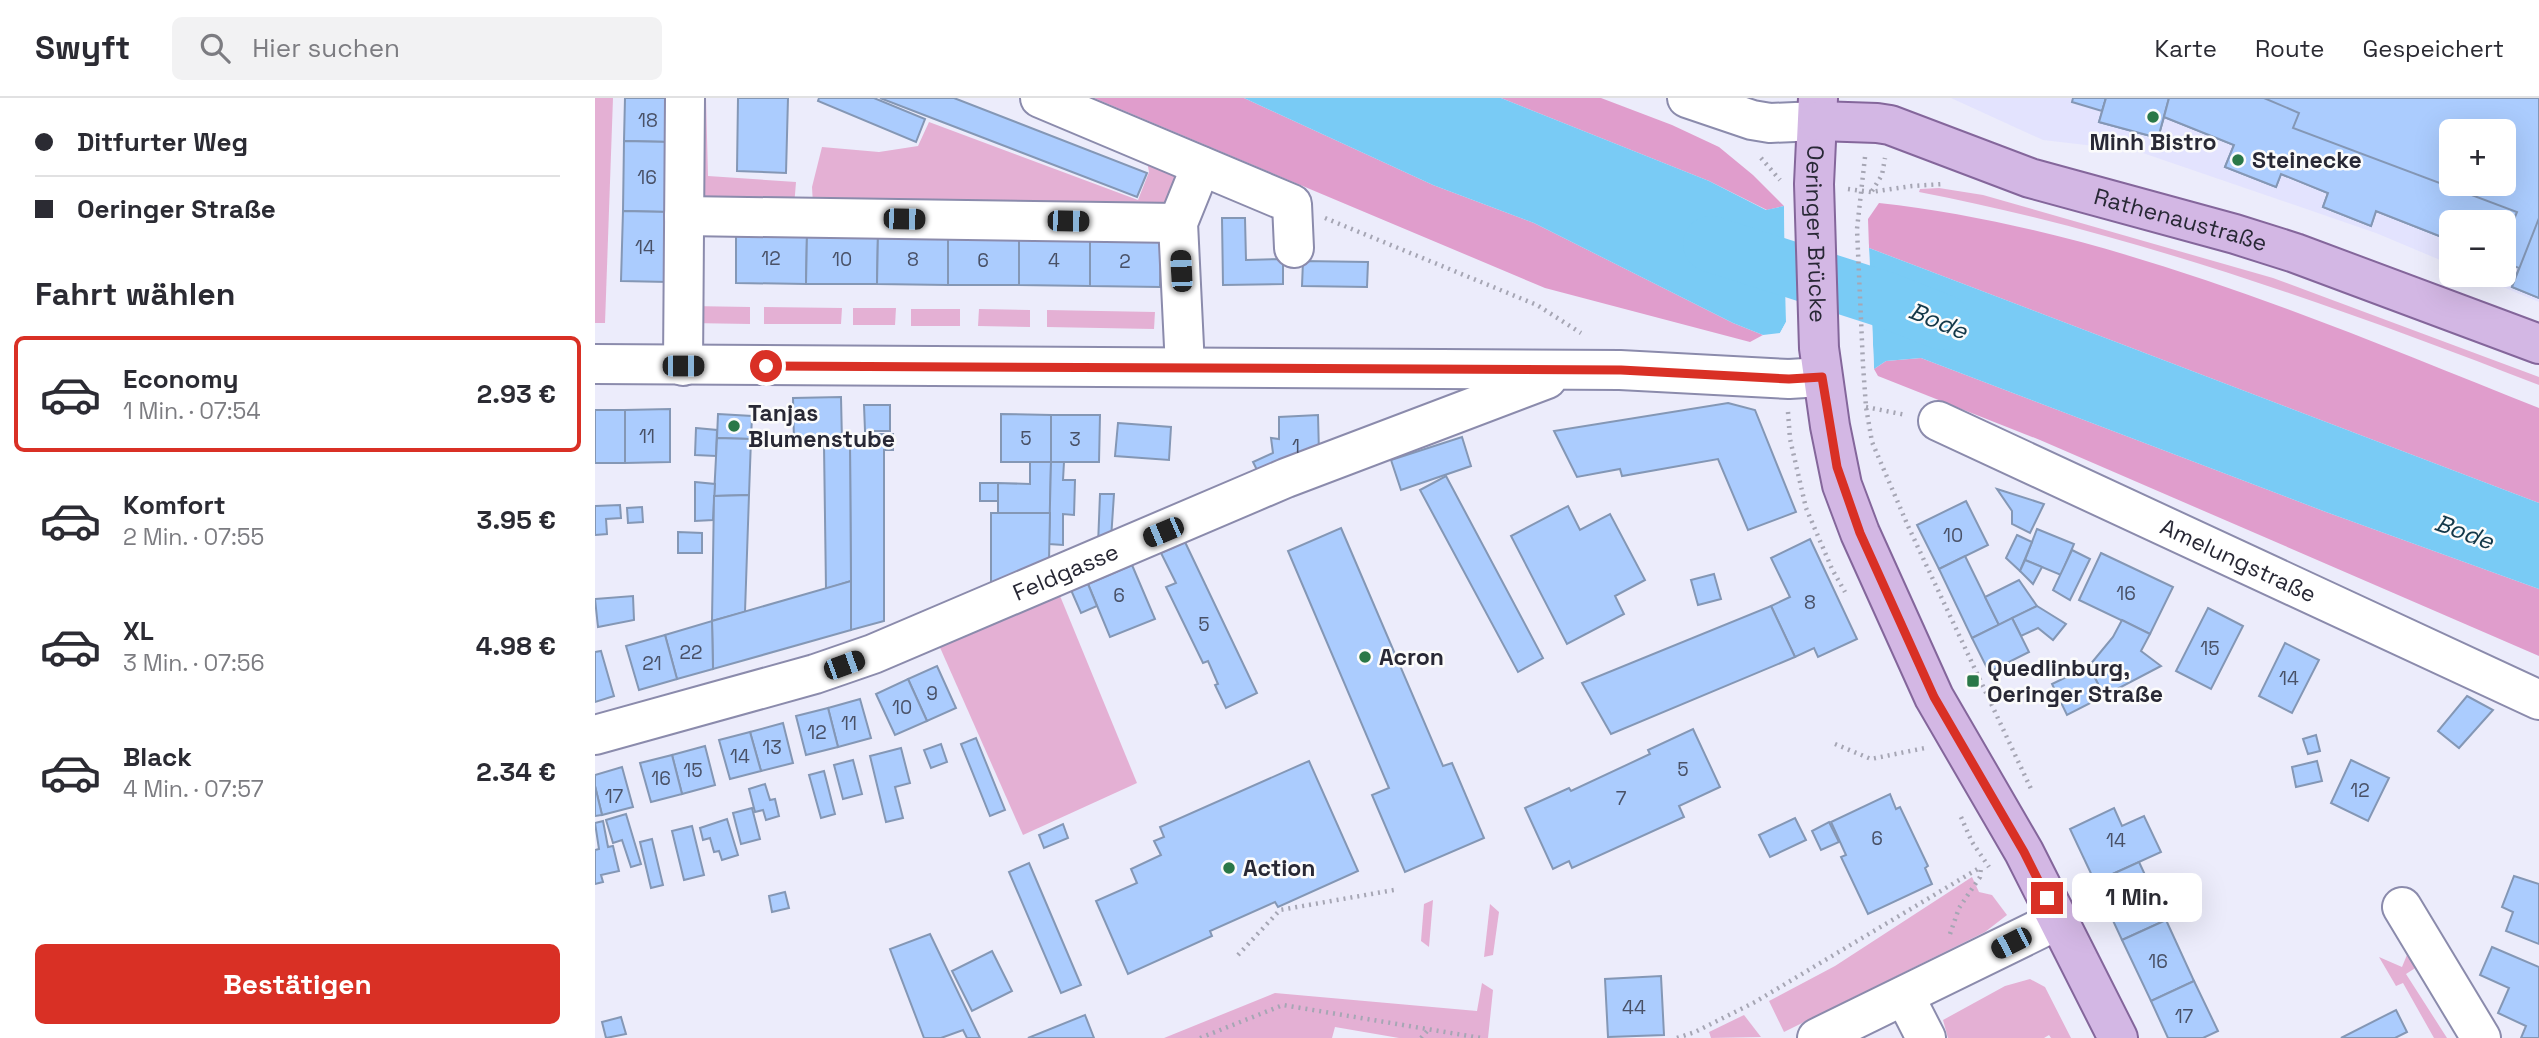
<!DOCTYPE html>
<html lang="de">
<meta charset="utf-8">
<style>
body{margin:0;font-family:"Space Grotesk",sans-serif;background:#f2f2f3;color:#2b2b33;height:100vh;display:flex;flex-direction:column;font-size:26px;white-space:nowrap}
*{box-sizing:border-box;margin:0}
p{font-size:23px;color:#7c7c81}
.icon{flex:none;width:38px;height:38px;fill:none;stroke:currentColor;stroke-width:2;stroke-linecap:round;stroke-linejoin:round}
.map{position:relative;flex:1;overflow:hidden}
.details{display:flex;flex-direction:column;background:#fff;width:595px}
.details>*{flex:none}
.top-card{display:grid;align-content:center;height:154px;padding:0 35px;background:#fff}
.fabs{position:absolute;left:1844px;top:21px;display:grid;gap:14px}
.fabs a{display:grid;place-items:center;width:77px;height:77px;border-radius:10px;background:#fff;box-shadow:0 7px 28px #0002;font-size:35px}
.end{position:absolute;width:32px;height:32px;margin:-16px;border:9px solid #d93025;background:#fff;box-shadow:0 0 0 4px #fff}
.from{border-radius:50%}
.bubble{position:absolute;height:49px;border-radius:10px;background:#fff;box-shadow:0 7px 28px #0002;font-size:23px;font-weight:700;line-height:49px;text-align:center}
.car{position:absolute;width:21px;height:42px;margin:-21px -10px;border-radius:9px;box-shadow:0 0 5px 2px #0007;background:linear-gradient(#222 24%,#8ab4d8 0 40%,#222 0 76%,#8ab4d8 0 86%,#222 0)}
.top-card b{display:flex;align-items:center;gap:24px;height:66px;font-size:26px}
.top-card b+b{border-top:2px solid #e1e1e2}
.top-card i{width:18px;height:18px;background:#2b2b33}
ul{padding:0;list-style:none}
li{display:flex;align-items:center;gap:21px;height:116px;margin:0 14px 10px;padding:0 21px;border:4px solid transparent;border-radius:10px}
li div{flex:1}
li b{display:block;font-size:26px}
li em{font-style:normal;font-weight:700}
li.selected{border-color:#d93025}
li>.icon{width:63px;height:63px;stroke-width:1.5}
h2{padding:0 35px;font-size:32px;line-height:84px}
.action{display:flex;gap:14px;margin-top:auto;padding:14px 35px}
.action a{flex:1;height:80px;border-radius:10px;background:#d93025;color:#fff;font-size:28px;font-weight:700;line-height:80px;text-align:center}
header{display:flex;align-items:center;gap:42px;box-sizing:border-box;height:98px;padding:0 35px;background:#fff;border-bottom:2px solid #e1e1e2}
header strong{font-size:33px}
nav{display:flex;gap:38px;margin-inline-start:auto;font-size:24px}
.search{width:490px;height:63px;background:#f2f2f3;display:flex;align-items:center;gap:18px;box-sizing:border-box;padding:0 24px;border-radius:10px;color:#7c7c81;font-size:26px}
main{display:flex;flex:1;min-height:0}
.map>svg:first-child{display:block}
.built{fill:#e3e3fe;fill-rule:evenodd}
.green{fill:#e4b0d4}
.forest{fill:#e09dcc}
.water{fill:#79cbf5}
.pier{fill:#ececfb}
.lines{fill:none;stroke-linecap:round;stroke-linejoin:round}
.river{stroke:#79cbf5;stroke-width:56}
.building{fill:#abccfe;stroke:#8497b5;stroke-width:2;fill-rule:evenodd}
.minor-casing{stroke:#8b8bac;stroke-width:42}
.major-casing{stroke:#84669b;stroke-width:42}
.path{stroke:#a6a6b4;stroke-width:4.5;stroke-dasharray:2 5;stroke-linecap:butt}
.minor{stroke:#fff;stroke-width:38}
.major{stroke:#d3b7e4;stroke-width:38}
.route{stroke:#d93025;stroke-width:9}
.poi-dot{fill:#2a7848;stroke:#fbfbfb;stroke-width:2.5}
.labels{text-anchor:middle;stroke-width:5;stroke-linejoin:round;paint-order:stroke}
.number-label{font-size:19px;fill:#495167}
.poi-label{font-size:23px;font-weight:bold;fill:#282835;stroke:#fbfbfb;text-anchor:start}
.street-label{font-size:23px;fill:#282835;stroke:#fbfbfb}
.water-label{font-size:24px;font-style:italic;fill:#133849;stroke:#fbfbfb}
</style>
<header>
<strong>Swyft</strong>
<div class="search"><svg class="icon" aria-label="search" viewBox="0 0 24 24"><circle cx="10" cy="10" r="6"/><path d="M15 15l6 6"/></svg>Hier suchen</div>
<nav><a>Karte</a><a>Route</a><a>Gespeichert</a></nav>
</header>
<main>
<section class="details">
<div class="top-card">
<b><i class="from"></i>Ditfurter Weg</b>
<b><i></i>Oeringer Straße</b>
</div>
<h2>Fahrt wählen</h2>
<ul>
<li class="selected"><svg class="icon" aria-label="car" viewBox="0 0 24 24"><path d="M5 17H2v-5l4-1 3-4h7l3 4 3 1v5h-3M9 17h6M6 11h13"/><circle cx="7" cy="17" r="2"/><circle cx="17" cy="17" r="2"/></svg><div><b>Economy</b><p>1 Min. · 07:54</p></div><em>2.93 €</em></li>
<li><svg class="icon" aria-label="car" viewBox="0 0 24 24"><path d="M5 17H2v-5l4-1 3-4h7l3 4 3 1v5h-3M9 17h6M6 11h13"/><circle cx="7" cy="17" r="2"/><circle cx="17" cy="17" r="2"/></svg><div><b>Komfort</b><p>2 Min. · 07:55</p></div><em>3.95 €</em></li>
<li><svg class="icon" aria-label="car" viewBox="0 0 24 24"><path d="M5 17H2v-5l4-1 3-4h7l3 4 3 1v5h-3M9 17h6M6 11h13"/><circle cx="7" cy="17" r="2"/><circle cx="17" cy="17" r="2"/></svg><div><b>XL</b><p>3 Min. · 07:56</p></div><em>4.98 €</em></li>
<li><svg class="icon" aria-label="car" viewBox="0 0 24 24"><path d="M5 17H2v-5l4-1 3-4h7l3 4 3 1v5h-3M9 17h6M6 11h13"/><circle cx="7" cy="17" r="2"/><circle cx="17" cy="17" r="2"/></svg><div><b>Black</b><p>4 Min. · 07:57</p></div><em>2.34 €</em></li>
</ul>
<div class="action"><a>Bestätigen</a></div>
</section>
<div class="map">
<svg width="1944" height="940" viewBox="0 0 1944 940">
<rect width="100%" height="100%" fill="#ececfb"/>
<path class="built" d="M1356,0H1944V204L1879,177H1909V124H1857V167L1781,135L1542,53L1448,42ZM1857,33H1909V86H1857Z"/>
<g class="green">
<path d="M0,0H18L10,225H0Z"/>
<path d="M104,0H111L113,78L201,84L199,109L105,105Z"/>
<path d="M334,24L543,102L554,74L551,58L577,69L582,83L572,108L218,107L217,89L227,49L284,54L323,48Z"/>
<path d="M1344,90L1388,97L1678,180L1944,279V287C1743,209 1537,135 1324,94L1325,91Z"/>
<path d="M95,208L155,209V226L95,225Z"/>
<path d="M169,209L247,210L246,226H169Z"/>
<path d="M258,210H301L300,227H258Z"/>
<rect x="316" y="211" width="49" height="17"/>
<path d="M384,211L435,212V229L383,228Z"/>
<path d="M452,212L560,214L559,231L452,229Z"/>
<path d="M463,493L542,685L428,737L343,545Z"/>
<path d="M1377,779L1384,794L1397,797L1412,817L1390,834L1189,934L1174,903L1240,868Z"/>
<path d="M838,802L834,849L826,843L829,806Z"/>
<path d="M895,806L904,814L898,857L889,859Z"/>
<path d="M1814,852L1828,865L1811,876L1852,940H1839L1808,885L1801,888L1784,859L1807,869Z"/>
<path d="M1435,881L1450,889L1476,940H1456L1454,937L1449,940H1353L1348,922L1410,888Z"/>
<path d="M887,885L898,892L893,940H804L740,929L737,940H569L680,895L882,913Z"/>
<path d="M1149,917L1166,939L1116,940L1114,934Z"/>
</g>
<g class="forest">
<path d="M499,0H649L838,87L939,125L1138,225L1168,237L1155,244L950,190Z"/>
<path d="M906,0H1006L1077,27L1124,49L1158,77L1189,108L1172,112L1114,83Z"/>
<path d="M1284,105C1515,131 1730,225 1944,310V405L1274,150L1273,121Z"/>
<path d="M1326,260L1731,414L1944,491V558L1445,342L1283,278L1279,271L1291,263Z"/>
</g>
<g class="water">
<path d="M649,0H906L1114,83L1171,112L1189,108L1191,224L1185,235L1168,237L1138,225L939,125L838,87Z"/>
<path d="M1274,150L1944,405V491L1731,414L1326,260L1291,263L1279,271Z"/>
</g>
<g class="pier">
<path d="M1189,108L1192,109L1194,224L1188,236L1185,235L1191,224Z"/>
<path d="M1274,146V150L1279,271L1275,270L1271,150Z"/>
</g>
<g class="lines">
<path class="river" d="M1116,146L1294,203L1347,224"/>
</g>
<g class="building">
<path d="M30,0H77L76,44L29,43Z"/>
<path d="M143,0H193L191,75L142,73Z"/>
<path d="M224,0H279L330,21L321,44L223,3Z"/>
<path d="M285,0H359L552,75L542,99Z"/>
<path d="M1478,0H1511L1507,13L1477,4Z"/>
<path d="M1511,0H1944V200L1917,189L1924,170L1909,164V124H1857V143L1781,113L1776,128L1728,109L1733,95L1686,76L1681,89L1630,69L1639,47L1569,19L1563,40L1504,24ZM1857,33H1909V86H1857Z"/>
<path d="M1511,0H1574L1563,40L1504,24Z"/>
<path d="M1574,0H1669L1704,15L1698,30L1922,114L1909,145V124H1857V143L1781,113L1776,128L1728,109L1733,95L1686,76L1681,89L1630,69L1639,47L1569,19Z"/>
<path d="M29,43L76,44L74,114L28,113Z"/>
<path d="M28,113L74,114L73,184L26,183Z"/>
<path d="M627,120H650L651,162L688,161V186L628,187Z"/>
<path d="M1944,120V200L1917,189Z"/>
<path d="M141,134L212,135L211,186L141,185Z"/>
<path d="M212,135H283L282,186H211Z"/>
<path d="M283,135L353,136V187L282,186Z"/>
<path d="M353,136L424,137V187H353Z"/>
<path d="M424,137H495V188L424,187Z"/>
<path d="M495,137L566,138L565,189L495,188Z"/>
<path d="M708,163L773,164L772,189L707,188Z"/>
<path d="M246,299L247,344L199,345L198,300Z"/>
<path d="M1133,305L1160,312L1201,414L1153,432L1123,361L1027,378L1025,371L982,379L959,333Z"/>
<path d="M269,307H295V333H270Z"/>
<path d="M75,311V364L30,365V312Z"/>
<rect x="0" y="312" width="30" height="53"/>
<path d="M123,316L157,318L156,341L122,340Z"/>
<path d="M406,316L456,317V364H406Z"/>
<path d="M456,317H505L504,364H456Z"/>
<path d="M723,317L724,355L666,380L658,364L678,355L676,340L684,341V319Z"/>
<path d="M523,325L576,329L574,362L520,358Z"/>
<path d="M101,330L122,332L121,358L100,357Z"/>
<path d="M272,336H298V352H289V523L256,532L255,348H272Z"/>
<path d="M867,339L876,368L806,392L796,362Z"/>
<path d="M122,340L156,341L154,397L119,398Z"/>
<path d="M229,347L255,348L256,483L231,491Z"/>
<path d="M435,364H456L455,415H403V385L435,386Z"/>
<path d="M456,364H469L468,382H480L479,417L468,416V447L454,446Z"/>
<path d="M851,378L948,560L923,574L825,392Z"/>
<path d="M100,384L120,386L118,422L100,423Z"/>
<rect x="385" y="385" width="18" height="18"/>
<path d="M1402,391L1449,406L1435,435L1417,426V413Z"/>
<path d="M505,396H519L516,441L503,447Z"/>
<path d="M154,397L150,514L117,523L119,398Z"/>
<path d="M1371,403L1393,447L1344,471L1322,427Z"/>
<path d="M25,407L26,420L11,421L12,436L0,437V408Z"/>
<path d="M973,408L985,432L1015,416L1050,482L1020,498L1029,516L972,546L916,438Z"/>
<path d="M47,409L48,424L33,425L32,410Z"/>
<path d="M396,415H455L454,463L396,486Z"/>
<path d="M746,430L848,668L857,665L889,740L810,774L777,697L794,690L693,453Z"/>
<path d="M1442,431L1479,446L1466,477L1430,462Z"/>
<path d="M83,434L107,435V455H83Z"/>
<path d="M1422,437L1437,444L1425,473L1411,460Z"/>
<path d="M1215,441L1262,541L1223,559L1219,550L1200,559L1176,508L1195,499L1176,460Z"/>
<path d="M590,444L662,595L631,610L620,587L623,586L613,563L608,565L571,489L581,485L566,455Z"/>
<path d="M1477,452L1495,461L1475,502L1458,492Z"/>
<path d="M1506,455L1578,489L1555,536L1484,502Z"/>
<path d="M1370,458L1404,527L1377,540L1344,471Z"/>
<path d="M1430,462L1447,469L1438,486L1425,473Z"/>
<path d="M537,467L560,521L515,539L493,486Z"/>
<path d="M1119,476L1126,501L1103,507L1096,482Z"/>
<path d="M1424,482L1442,508L1404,527L1390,499Z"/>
<path d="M256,483V532L118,571L117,523Z"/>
<path d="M493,486L502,508L486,515L476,492Z"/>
<path d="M38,498L39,522L3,529L0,501Z"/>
<path d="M1176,508L1200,559L1016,636L987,585Z"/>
<path d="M1442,508L1471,526L1458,542L1443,530L1426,538L1417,520Z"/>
<path d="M1613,510L1648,528L1616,591L1581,573Z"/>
<path d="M1417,520L1434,554L1394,574L1377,540Z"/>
<path d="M1527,522L1555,536L1546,553L1566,568L1509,598L1494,568L1518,539Z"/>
<path d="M117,523L118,571L82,581L70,537Z"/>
<path d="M70,537L82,581L44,592L31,548Z"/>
<path d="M1690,545L1724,562L1697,615L1664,598Z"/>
<path d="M6,553L19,598L0,604V554Z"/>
<path d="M342,568L361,610L332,623L313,581Z"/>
<path d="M1494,568L1509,598L1472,617L1457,586Z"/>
<path d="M313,581L332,623L300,637L281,596Z"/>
<path d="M1872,598L1898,612L1864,650L1843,633Z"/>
<path d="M265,601L276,640L243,649L233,610Z"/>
<path d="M233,610L243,649L211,657L201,618Z"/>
<path d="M188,625L198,665L166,673L155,634Z"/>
<path d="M1098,631L1125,689L1084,708L1089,719L977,770L974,763L958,771L930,710L974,690L976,693L1055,656L1053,652Z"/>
<path d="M155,634L166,673L135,681L124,642Z"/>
<path d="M1721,637L1725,653L1713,656L1708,641Z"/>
<path d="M381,640L410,712L395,718L366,646Z"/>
<path d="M346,646L352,664L336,670L329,652Z"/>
<path d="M110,648L120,687L87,696L77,657Z"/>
<path d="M306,650L315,685L300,689L308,720L291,724L275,658Z"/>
<path d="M77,657L87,696L56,704L45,665Z"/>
<path d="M258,662L267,696L248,701L239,667Z"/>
<path d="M1756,662L1794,680L1773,723L1736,705Z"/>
<path d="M714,663L763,773L683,809L680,804L615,833L617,838L533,876L501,803L542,785L536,771L566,757L559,743L569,739L565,729Z"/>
<path d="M1722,663L1727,683L1701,689L1697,669Z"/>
<path d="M27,669L38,709L7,717L0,688V677Z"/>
<path d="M229,673L240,716L226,720L214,677Z"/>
<path d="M170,686L175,702L180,701L184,718L171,722L168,712L160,714L154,691Z"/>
<path d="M0,688L7,717L0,718Z"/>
<path d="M1295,696L1301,711L1305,709L1333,768L1330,770L1337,786L1273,816L1246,759L1251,757L1236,724Z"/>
<path d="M157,710L165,741L146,746L138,715Z"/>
<path d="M1519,710L1527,728L1549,718L1566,754L1500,784L1475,731Z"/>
<path d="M31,716L46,766L36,769L27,742L18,745L11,722Z"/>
<path d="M1200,720L1211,742L1175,759L1164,737Z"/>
<path d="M132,721L143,757L127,762L124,753L119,754L115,740L108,742L105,730Z"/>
<path d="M8,723L13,749L18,748L24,773L6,777L8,784L0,786V752L4,751L0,725Z"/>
<path d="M1234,724L1244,744L1226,752L1217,733Z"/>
<path d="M468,726L473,740L449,750L444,737Z"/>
<path d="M97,728L109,777L89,782L77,733Z"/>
<path d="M57,741L68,787L56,790L45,744Z"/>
<path d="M1544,764L1571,822L1527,842L1500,784Z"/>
<path d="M434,765L486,887L466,895L414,774Z"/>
<path d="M1919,778L1944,786V846L1911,833L1918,814L1907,809Z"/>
<path d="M190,794L194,810L177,814L174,798Z"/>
<path d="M1571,822L1599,883L1556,903L1527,842Z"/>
<path d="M335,836L385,940H372L368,932L346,940H329L295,851Z"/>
<path d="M1897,849L1944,869V940H1926L1931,928L1903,915L1914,890L1885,877Z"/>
<path d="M397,853L417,893L377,913L357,873Z"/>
<path d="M1066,878L1069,937L1013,939L1010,881Z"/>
<path d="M1599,883L1623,933L1608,940H1573L1556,903Z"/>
<path d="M1801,912L1812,934L1800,940H1746Z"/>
<path d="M490,917L499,940H433Z"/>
<path d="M26,919L31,936L11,940L7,924Z"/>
</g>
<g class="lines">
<g class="minor-casing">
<g id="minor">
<path d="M445,0L697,106L699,150"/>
<path d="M1092,0L1157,22L1175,25L1223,23"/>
<path d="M89,118L583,125"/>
<path d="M0,266L1025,272L1194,281L1227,279"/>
<path d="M88,268L90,0"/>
<path d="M590,269L583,125L606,68"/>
<path id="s1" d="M1343,323L1944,602"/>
<path id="s2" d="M0,637L220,576L278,556L691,380L952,281"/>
<path d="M1807,809L1886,940"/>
<path d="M1310,899L1331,940"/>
<path d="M1222,940L1463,822"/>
</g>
</g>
<g class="major-casing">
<g id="major">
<path id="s3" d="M1223,0L1219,86L1224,250L1235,328L1247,387L1265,435L1339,599L1429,754L1523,940"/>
<path id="s4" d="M1223,23L1282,25L1295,27L1435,80L1640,136L1700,155L1944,246"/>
</g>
</g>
<g class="path">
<path d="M1270,59L1262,131L1268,267L1271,309L1277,344L1313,428L1437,693"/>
<path d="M1166,60L1185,82"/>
<path d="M1253,91L1276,94L1317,88L1348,86"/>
<path d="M1277,93L1287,77L1290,60"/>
<path d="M730,120L942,207L986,235"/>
<path d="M1271,309L1311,317"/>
<path d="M1193,314L1195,341L1211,410L1237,471L1250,494"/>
<path d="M1240,646L1276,661L1330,650"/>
<path d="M1366,719L1377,744L1394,769"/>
<path d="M1355,836L1364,810L1385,779L1386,769"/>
<path d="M643,857L685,812L799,792"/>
<path d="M605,940L688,907L886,940"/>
<path d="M826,940L833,932"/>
<path d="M1082,940L1100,934L1160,904L1386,769"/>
</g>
<use href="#minor" class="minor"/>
<use href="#major" class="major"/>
</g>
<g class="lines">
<path class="route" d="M171,268L1026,272L1194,281L1227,279L1242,369L1265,435L1339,599L1429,754L1452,800"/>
</g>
<g class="poi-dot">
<circle cx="1558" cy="19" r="7"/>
<circle cx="1643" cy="62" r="7"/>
<circle cx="139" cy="328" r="7"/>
<circle cx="770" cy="559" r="7"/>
<rect x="1371" y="576" width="14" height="14" rx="3.5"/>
<circle cx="634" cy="770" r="7"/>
</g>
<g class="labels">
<g class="number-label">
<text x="53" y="29">18</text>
<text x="52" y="86">16</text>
<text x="50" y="156">14</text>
<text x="176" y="167">12</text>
<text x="247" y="168">10</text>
<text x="318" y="168">8</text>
<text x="388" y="169">6</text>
<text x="459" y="169">4</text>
<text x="530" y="170">2</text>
<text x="52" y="345">11</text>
<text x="431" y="347">5</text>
<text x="480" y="348">3</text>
<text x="701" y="355">1</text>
<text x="1358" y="444">10</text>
<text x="1531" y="502">16</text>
<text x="524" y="504">6</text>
<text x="1215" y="511">8</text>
<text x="609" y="533">5</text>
<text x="1615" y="557">15</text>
<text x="96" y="561">22</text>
<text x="57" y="572">21</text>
<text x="1694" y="587">14</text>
<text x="337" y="602">9</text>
<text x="307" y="616">10</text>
<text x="254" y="632">11</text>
<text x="222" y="641">12</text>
<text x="177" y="656">13</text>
<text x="145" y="665">14</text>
<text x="1088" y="678">5</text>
<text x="98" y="679">15</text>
<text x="66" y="687">16</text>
<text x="1765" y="699">12</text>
<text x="19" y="705">17</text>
<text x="1026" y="707">7</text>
<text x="1282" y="747">6</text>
<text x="1521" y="749">14</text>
<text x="1563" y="870">16</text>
<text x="1039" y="916">44</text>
<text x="1589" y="925">17</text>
</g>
<g class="poi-label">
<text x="1558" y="52" text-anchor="middle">Minh Bistro</text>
<text x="1657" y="70">Steinecke</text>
<text x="153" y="323">Tanjas<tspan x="153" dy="26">Blumenstube</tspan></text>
<text x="784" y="567">Acron</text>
<text x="1392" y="578">Quedlinburg,<tspan x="1392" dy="26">Oeringer Straße</tspan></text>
<text x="648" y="778">Action</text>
</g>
<g class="street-label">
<text dy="8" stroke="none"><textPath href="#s4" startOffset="378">Rathenaustraße</textPath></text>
<text dy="8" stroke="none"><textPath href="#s3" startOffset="136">Oeringer Brücke</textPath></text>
<text dy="8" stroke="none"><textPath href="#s1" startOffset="331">Amelungstraße</textPath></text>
<text dy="8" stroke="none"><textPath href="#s2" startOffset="499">Feldgasse</textPath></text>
</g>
<g class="water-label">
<text transform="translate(1343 223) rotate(22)" y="8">Bode</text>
<text transform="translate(1869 434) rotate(20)" y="8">Bode</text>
</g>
</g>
</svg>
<div class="fabs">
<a>+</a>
<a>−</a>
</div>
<i class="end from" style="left:171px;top:268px"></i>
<i class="end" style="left:1452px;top:800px"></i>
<div class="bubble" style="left:1477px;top:775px;width:130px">1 Min.</div>
<i class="car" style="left:309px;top:121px;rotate:91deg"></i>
<i class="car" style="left:473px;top:123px;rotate:91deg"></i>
<i class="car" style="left:586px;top:173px;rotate:357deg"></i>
<i class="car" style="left:88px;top:268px;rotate:90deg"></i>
<i class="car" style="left:568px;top:434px;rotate:247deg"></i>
<i class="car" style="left:249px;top:567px;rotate:70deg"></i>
<i class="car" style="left:1416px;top:845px;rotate:243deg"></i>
</div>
</main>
